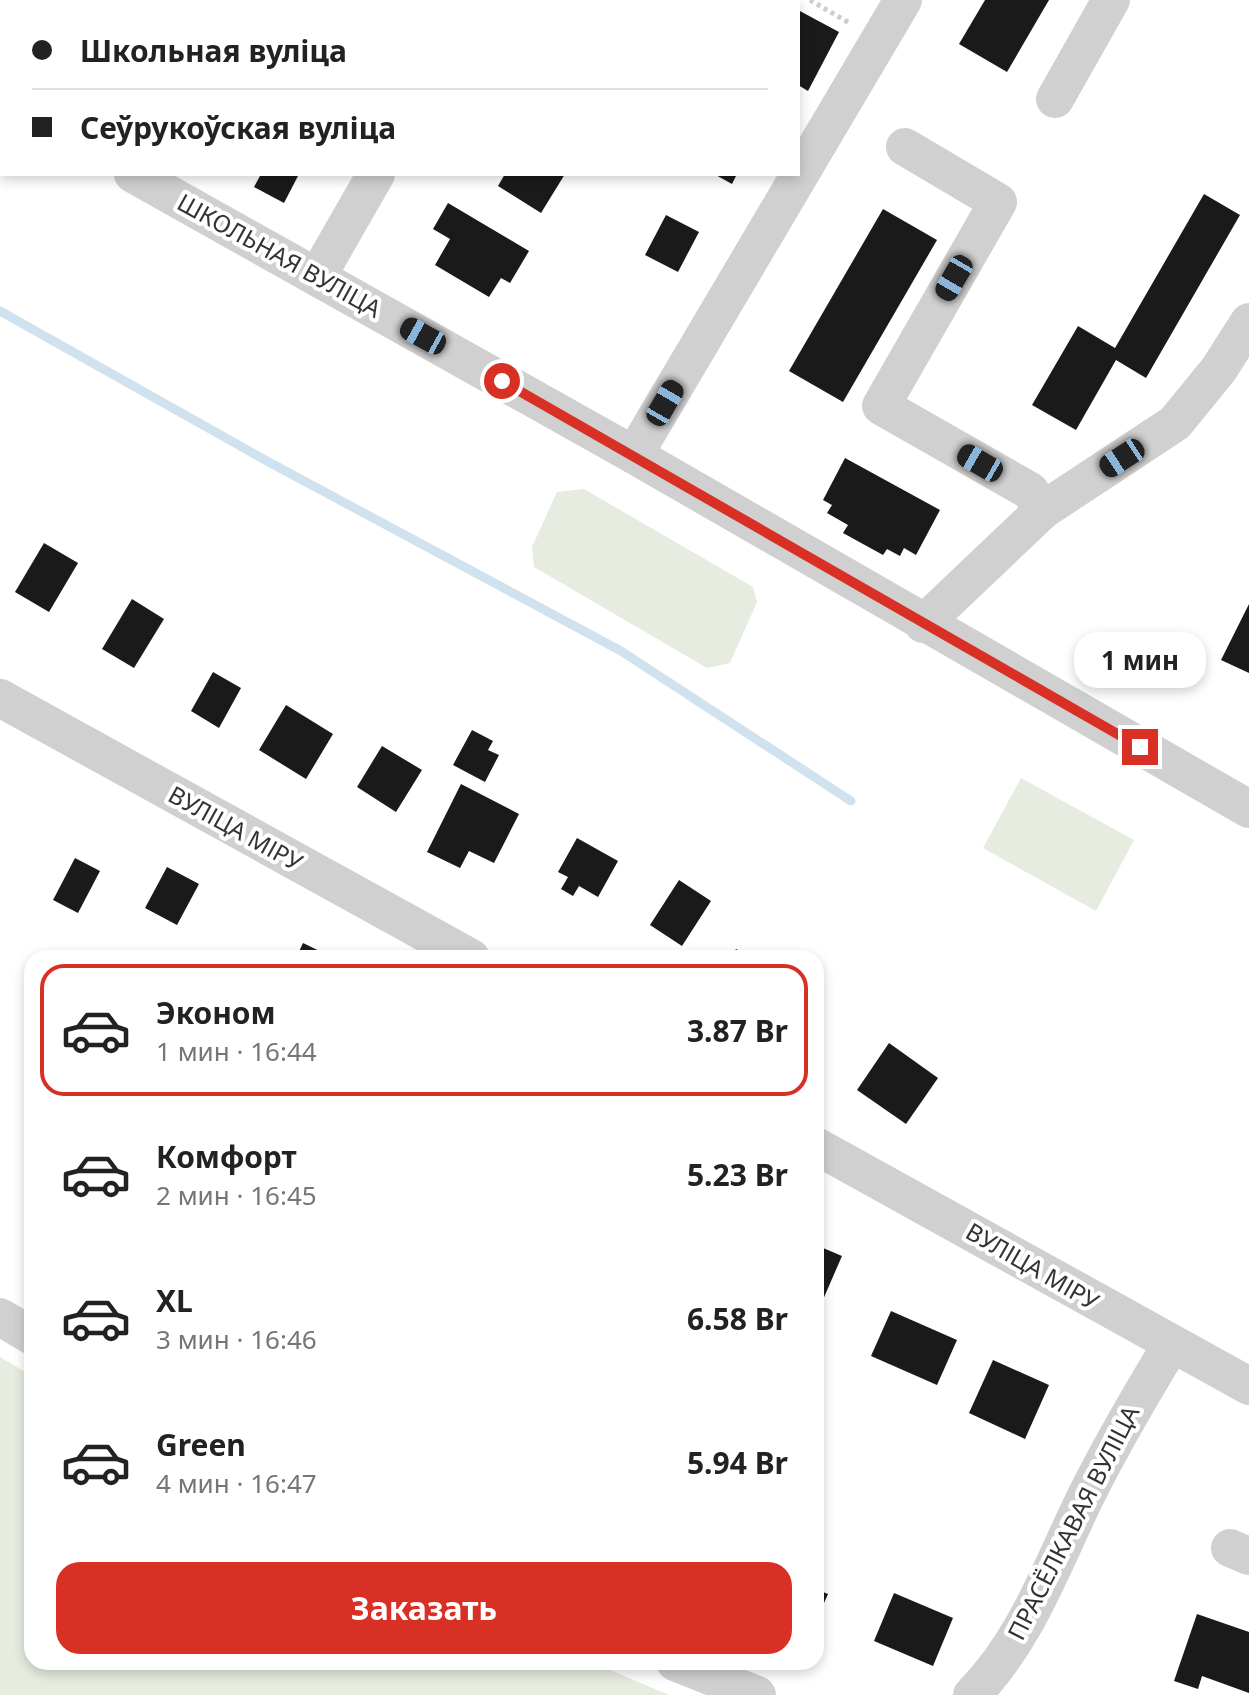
<!DOCTYPE html>
<html lang="ru">
<meta charset="utf-8">
<style>
body{margin:0;font-family:"Noto Sans",sans-serif;background:#f6f6f6;color:#222;height:100vh;display:flex;flex-direction:column;font-size:30px;white-space:nowrap}
*{box-sizing:border-box;margin:0}
p{font-size:26px;color:#767676}
.icon{flex:none;width:44px;height:44px;fill:none;stroke:currentColor;stroke-width:2;stroke-linecap:round;stroke-linejoin:round}
.map{position:relative;flex:1;overflow:hidden}
.panel{position:absolute;left:24px;top:950px;width:800px;height:720px;display:flex;flex-direction:column;background:#fff;border-radius:24px;box-shadow:0 4px 12px #0003}
.panel>*{flex:none}
.guide{position:absolute;left:0px;top:0px;width:800px;height:176px;box-shadow:0 4px 12px #0003;display:grid;align-content:center;height:176px;padding:0 32px;background:#fff}
.end{position:absolute;width:36px;height:36px;margin:-18px;border:10px solid #d93025;background:#fff;box-shadow:0 0 0 4px #fff}
.from{border-radius:50%}
.bubble{position:absolute;height:56px;border-radius:24px;background:#fff;box-shadow:0 4px 12px #0003;font-size:26px;font-weight:700;line-height:56px;text-align:center}
.car{position:absolute;width:24px;height:48px;margin:-24px -12px;border-radius:10px;box-shadow:0 0 6px 2px #0007;background:linear-gradient(#222 24%,#8ab4d8 0 40%,#222 0 76%,#8ab4d8 0 86%,#222 0)}
.guide b{display:flex;align-items:center;gap:28px;height:76px;font-size:30px}
.guide b+b{border-top:2px solid #e0e0e0}
.guide i{width:20px;height:20px;background:#222}
ul{padding:14px 0 0;list-style:none}
li{display:flex;align-items:center;gap:24px;height:132px;margin:0 16px 12px;padding:0 16px;border:4px solid transparent;border-radius:24px}
li div{flex:1}
li b{display:block;font-size:30px}
li em{font-style:normal;font-weight:700}
li.on{border-color:#d93025}
li>.icon{width:72px;height:72px;stroke-width:1.5}
.action{display:flex;gap:16px;margin-top:auto;padding:16px 32px}
.action a{flex:1;height:92px;border-radius:24px;background:#d93025;color:#fff;font-size:32px;font-weight:700;line-height:92px;text-align:center}
.map>svg:first-child{display:block}
.green{fill:#e6ecdf}
.lines{fill:none;stroke-linecap:round;stroke-linejoin:round}
.stream{stroke:#cfe2ee;stroke-width:9}
.building{fill:#1a1a1a}
.path{stroke:#cdcdcd;stroke-width:5;stroke-dasharray:4 4;stroke-linecap:butt}
.minor{stroke:#d0d0d0;stroke-width:38}
.route{stroke:#d93025;stroke-width:10}
.labels{text-anchor:middle;stroke-width:8;stroke-linejoin:round;paint-order:stroke}
.street-label{font-size:24px;fill:#333;stroke:#fff}
</style>
<div class="map">
<svg width="1249" height="1695" viewBox="0 0 1249 1695">
<rect width="100%" height="100%" fill="#fff"/>
<g class="green">
<path d="M584,489L753,587L757,602L730,663L707,668L534,567L532,547L557,492Z"/>
<path d="M1021,778L1134,840L1096,911L983,848Z"/>
<path d="M0,1357L32,1376V1662H591L669,1695H0Z"/>
</g>
<g class="lines">
<path class="stream" d="M0,311L265,460L621,651L851,801"/>
</g>
<g class="building">
<path d="M985,0H1049L1007,72L959,44Z"/>
<path d="M798,10L839,32L808,91L798,85Z"/>
<path d="M261,174H299L284,203L254,187Z"/>
<path d="M505,174H565L541,213L498,186Z"/>
<path d="M714,174H737L732,184Z"/>
<path d="M1204,194L1240,215L1146,378L1116,360L1076,430L1032,405L1078,326L1115,348Z"/>
<path d="M448,203L529,251L510,283L501,278L489,297L435,265L450,239L433,229Z"/>
<path d="M883,209L937,240L843,402L789,371Z"/>
<path d="M666,215L699,232L678,272L645,255Z"/>
<path d="M845,458L940,510L916,555L904,548L900,556L887,549L883,555L843,533L848,525L827,513L832,505L823,500Z"/>
<path d="M44,543L78,563L49,612L15,592Z"/>
<path d="M132,599L164,619L134,668L102,649Z"/>
<path d="M1249,604V673L1221,660Z"/>
<path d="M213,672L241,688L219,728L191,711Z"/>
<path d="M286,705L333,734L306,779L259,750Z"/>
<path d="M472,730L493,741L488,750L499,755L485,782L453,765Z"/>
<path d="M382,746L422,770L396,812L357,787Z"/>
<path d="M461,784L519,814L494,863L469,851L460,868L427,852Z"/>
<path d="M577,838L618,861L598,897L579,886L573,896L561,889L568,877L558,872Z"/>
<path d="M75,858L100,871L78,913L53,900Z"/>
<path d="M167,867L199,884L177,925L145,908Z"/>
<path d="M679,880L711,901L682,946L650,925Z"/>
<path d="M303,943L334,958H296Z"/>
<path d="M736,949L752,958H731Z"/>
<path d="M889,1043L938,1078L906,1124L857,1090Z"/>
<path d="M816,1245L842,1256L818,1311L816,1310Z"/>
<path d="M891,1311L957,1340L937,1385L871,1356Z"/>
<path d="M993,1360L1049,1385L1025,1439L969,1413Z"/>
<path d="M816,1589L828,1594L816,1621Z"/>
<path d="M894,1593L953,1618L933,1666L874,1641Z"/>
<path d="M1197,1614L1249,1632V1693L1202,1676L1198,1689L1174,1681Z"/>
</g>
<g class="lines">
<path class="path" d="M810,0L851,24"/>
<g class="minor">
<path d="M474,2L475,0"/>
<path d="M1055,99L1111,0"/>
<path d="M0,100L2,101"/>
<path d="M905,147L998,202L881,406L1030,491L1043,510"/>
<path d="M133,174L634,455L1249,809"/>
<path d="M317,277L376,174"/>
<path d="M634,455L903,0"/>
<path d="M923,624L1043,510L1175,423L1219,369L1249,322"/>
<path d="M0,698L471,958"/>
<path d="M816,1146L1249,1386"/>
<path d="M0,1317L32,1336"/>
<path d="M1230,1548L1249,1556"/>
<path d="M675,1662L757,1695"/>
<path d="M972,1695C1026,1640 1051,1568 1084,1500C1110,1447 1140,1396 1171,1345"/>
</g>
</g>
<g class="lines">
<path class="route" d="M502,381L1140,747"/>
</g>
<g class="labels">
<g class="street-label">
<text transform="translate(279 256) rotate(29)" y="8">ШКОЛЬНАЯ ВУЛІЦА</text>
<text transform="translate(235 829) rotate(29)" y="8">ВУЛІЦА МІРУ</text>
<text transform="translate(1032 1267) rotate(30)" y="8">ВУЛІЦА МІРУ</text>
<text transform="translate(1074 1523) rotate(-63)" y="8">ПРАСЁЛКАВАЯ ВУЛІЦА</text>
</g>
</g>
</svg>
<i class="end from" style="left:502px;top:381px"></i>
<i class="end" style="left:1140px;top:747px"></i>
<div class="bubble" style="left:1074px;top:632px;width:132px">1 мин</div>
<i class="car" style="left:954px;top:278px;rotate:210deg"></i>
<i class="car" style="left:423px;top:336px;rotate:299deg"></i>
<i class="car" style="left:665px;top:403px;rotate:30deg"></i>
<i class="car" style="left:1122px;top:458px;rotate:237deg"></i>
<i class="car" style="left:980px;top:463px;rotate:300deg"></i>
<div class="guide">
<b><i class="from"></i>Школьная вуліца</b>
<b><i></i>Сеўрукоўская вуліца</b>
</div>
<section class="panel">
<ul>
<li class="on"><svg class="icon" aria-label="car" viewBox="0 0 24 24"><path d="M5 17H2v-5l4-1 3-4h7l3 4 3 1v5h-3M9 17h6M6 11h13"/><circle cx="7" cy="17" r="2"/><circle cx="17" cy="17" r="2"/></svg><div><b>Эконом</b><p>1 мин · 16:44</p></div><em>3.87 Br</em></li>
<li><svg class="icon" aria-label="car" viewBox="0 0 24 24"><path d="M5 17H2v-5l4-1 3-4h7l3 4 3 1v5h-3M9 17h6M6 11h13"/><circle cx="7" cy="17" r="2"/><circle cx="17" cy="17" r="2"/></svg><div><b>Комфорт</b><p>2 мин · 16:45</p></div><em>5.23 Br</em></li>
<li><svg class="icon" aria-label="car" viewBox="0 0 24 24"><path d="M5 17H2v-5l4-1 3-4h7l3 4 3 1v5h-3M9 17h6M6 11h13"/><circle cx="7" cy="17" r="2"/><circle cx="17" cy="17" r="2"/></svg><div><b>XL</b><p>3 мин · 16:46</p></div><em>6.58 Br</em></li>
<li><svg class="icon" aria-label="car" viewBox="0 0 24 24"><path d="M5 17H2v-5l4-1 3-4h7l3 4 3 1v5h-3M9 17h6M6 11h13"/><circle cx="7" cy="17" r="2"/><circle cx="17" cy="17" r="2"/></svg><div><b>Green</b><p>4 мин · 16:47</p></div><em>5.94 Br</em></li>
</ul>
<div class="action"><a>Заказать</a></div>
</section>
</div>
